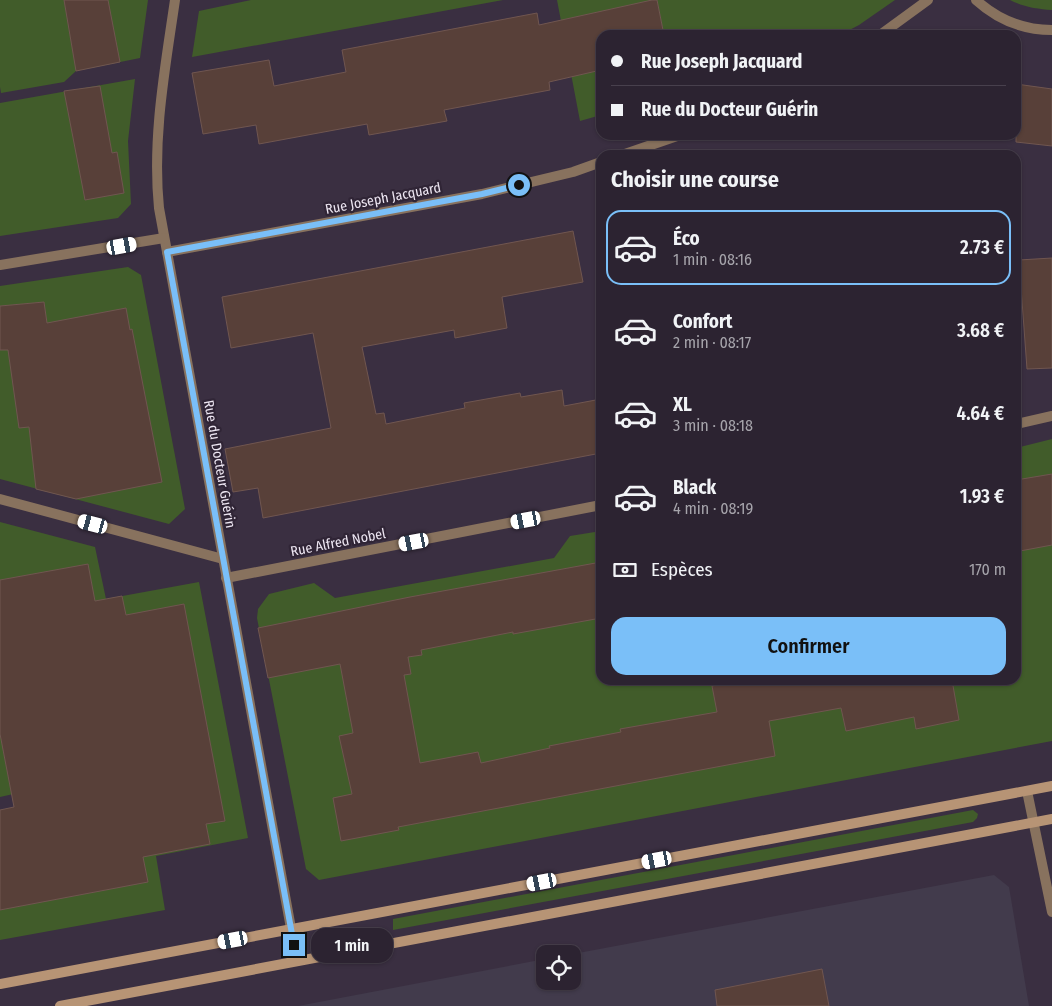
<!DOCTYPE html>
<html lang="fr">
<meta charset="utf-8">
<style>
body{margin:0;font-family:"Fira Sans Condensed",sans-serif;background:#382f3d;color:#f1f3f6;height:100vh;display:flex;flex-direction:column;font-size:19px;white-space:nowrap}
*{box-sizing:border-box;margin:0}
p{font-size:16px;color:#a6a4ab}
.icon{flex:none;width:28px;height:28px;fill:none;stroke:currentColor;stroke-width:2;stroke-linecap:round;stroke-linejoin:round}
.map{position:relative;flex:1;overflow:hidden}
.drawer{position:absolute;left:596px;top:150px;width:425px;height:535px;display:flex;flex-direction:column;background:#2c2331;border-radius:15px;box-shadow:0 1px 4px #0004,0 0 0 1px #48404d}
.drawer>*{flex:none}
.banner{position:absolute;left:596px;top:30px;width:425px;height:110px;border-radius:15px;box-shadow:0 1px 4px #0004,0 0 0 1px #48404d;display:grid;align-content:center;height:110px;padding:0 15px;background:#2c2331}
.tools{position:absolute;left:536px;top:945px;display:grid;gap:10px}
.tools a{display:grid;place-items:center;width:45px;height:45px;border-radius:10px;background:#2c2331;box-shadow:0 1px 4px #0004,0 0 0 1px #48404d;font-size:25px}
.end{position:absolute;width:22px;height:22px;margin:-11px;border:6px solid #7abff8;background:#111;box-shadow:0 0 0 2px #111}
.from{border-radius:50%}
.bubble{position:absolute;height:35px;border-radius:15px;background:#2c2331;box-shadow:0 1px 4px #0004,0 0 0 1px #48404d;font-size:16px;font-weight:600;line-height:35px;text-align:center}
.car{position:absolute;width:15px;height:30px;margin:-15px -8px;border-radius:6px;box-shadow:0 0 4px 1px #0007;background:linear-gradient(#fff 24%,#345 0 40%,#fff 0 76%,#345 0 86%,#fff 0)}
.banner b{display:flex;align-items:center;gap:18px;height:48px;font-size:19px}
.banner b+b{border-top:1px solid #48404d}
.banner i{width:12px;height:12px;background:#f1f3f6}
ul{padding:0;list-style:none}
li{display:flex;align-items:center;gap:15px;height:75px;margin:0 10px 8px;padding:0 5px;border:2px solid transparent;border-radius:15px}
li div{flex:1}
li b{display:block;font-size:19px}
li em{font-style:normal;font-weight:600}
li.active{border-color:#7abff8}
li>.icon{width:45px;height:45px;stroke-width:1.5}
h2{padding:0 15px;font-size:22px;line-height:60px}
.pay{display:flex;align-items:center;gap:12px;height:55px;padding:0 15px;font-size:19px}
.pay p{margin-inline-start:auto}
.action{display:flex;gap:10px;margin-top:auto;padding:10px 15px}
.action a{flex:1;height:58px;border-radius:15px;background:#7abff8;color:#111;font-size:20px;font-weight:600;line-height:58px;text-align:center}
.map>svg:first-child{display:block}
.education{fill:#423b4c}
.green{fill:#415c2a}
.building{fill:#584039;stroke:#705650}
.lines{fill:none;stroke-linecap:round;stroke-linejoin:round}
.street{stroke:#88725e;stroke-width:10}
.secondary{stroke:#b79475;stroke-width:10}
.route{stroke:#7abff8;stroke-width:6}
.labels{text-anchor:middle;stroke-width:4.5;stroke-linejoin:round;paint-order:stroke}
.street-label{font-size:14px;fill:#ede6f2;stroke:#302536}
</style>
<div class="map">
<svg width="1052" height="1006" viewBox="0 0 1052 1006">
<rect width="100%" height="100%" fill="#3a2f41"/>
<path class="education" d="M994,875L1009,887L1029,1006H298L545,959V981H572L573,954Z"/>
<g class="green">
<path d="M0,0H148L140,58L76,71L64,82L1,93L0,87Z"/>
<path d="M251,0H503L192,57L199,11Z"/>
<path d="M557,0H895L859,25L840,35H601V115L580,121Z"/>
<path d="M1010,0H1052V10C1037,9 1024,7 1010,0Z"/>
<path d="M135,79L128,141L131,204L118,218L0,236V103Z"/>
<path d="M128,267L141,275L185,509L169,524L0,479V286Z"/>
<path d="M1052,439V741L319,880L306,869L257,618L258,609L269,594L314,583L335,598L554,558L570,536L601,531V680H1016V448Z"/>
<path d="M0,522L95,547L106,599L199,582L248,838L156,856L165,910L0,940V810L48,801L27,791L0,797Z"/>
<path d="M973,810L978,814L977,818L973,822L393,930V919Z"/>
</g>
<g class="building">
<path d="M64,0H108L120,62L76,71Z"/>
<path d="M652,0H657L664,35H601V70L549,82L550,90L444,110L447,121L369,135L367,124L259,144L256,125L203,134L192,73L269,60L274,86L346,72L342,50L537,13L539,25Z"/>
<path d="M1016,84L1052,89V146L1016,142Z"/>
<path d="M100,86L112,153L117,152L124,193L85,200L64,91Z"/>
<path d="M573,231L583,282L502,297L507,328L455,338L454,330L362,347L376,414L384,413L386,424L465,408L464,403L520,393L521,397L562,390L564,406L601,399V453L263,518L258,488L233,492L225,449L331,428L313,333L231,348L222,297Z"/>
<path d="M1052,258V368L1027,369L1019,260Z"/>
<path d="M44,302L47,323L126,308L130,330L132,329L162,482L76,499L36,489L29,427L19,428L8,350H0V306Z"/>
<path d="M1052,474V545L1020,551L1016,528V480Z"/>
<path d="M601,562V618L513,634V632L421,650L422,655L408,657L411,674L404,675L420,763L478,752L481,763L550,748L549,746L621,732L620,729L717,712L712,686L743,680H952L959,720L916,729L914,717L846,731L841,708L769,721L775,756L398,827L399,830L341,841L333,798L352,794L339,736L353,733L340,664L268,678L258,628L410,597Z"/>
<path d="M88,564L95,601L122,596L126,615L184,604L225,821L206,824L210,844L143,857L148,882L0,910V810L14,807L0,734V580Z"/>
<path d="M822,969L829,1006H717L715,990Z"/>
</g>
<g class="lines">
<g class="street">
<path d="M175,0C165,69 152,138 159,208L297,961"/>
<path d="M976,0C997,19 1023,30 1052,30"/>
<path d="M880,35L928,0"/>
<path d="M622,155L680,135"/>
<path d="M167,252L482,194L573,172L601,162"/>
<path d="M0,265L164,238"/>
<path d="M1016,424L1052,416"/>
<path d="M0,499L223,559"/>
<path d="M226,578L601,505"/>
<path d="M1027,791L1052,912"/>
</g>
<g class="secondary">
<path d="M0,984L1052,786"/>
<path d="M60,1006L1052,819"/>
</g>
</g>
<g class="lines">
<path class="route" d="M294,945L167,252L482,194L519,185"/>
</g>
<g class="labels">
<g class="street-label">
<text transform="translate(383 198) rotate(-11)" y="5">Rue Joseph Jacquard</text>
<text transform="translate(220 464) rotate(80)" y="5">Rue du Docteur Guérin</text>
<text transform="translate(338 542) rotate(-11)" y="5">Rue Alfred Nobel</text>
</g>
</g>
</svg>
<div class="tools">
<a><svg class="icon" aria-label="locate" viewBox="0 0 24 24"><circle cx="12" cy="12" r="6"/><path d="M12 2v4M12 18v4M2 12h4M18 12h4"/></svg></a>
</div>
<i class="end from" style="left:519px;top:185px"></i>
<i class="end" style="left:294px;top:945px"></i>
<div class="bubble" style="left:311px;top:928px;width:82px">1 min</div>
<i class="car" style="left:122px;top:246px;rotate:80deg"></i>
<i class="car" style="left:526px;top:520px;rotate:259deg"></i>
<i class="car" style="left:93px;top:524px;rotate:285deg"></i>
<i class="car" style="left:414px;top:542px;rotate:259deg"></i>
<i class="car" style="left:657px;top:860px;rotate:259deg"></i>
<i class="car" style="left:542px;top:882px;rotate:259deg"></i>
<i class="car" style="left:233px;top:940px;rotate:259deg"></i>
<div class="banner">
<b><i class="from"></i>Rue Joseph Jacquard</b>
<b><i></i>Rue du Docteur Guérin</b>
</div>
<section class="drawer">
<h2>Choisir une course</h2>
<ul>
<li class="active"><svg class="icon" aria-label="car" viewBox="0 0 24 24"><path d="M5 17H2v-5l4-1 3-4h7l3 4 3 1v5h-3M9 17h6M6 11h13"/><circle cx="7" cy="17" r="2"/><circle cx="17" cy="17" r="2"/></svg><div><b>Éco</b><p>1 min · 08:16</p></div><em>2.73 €</em></li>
<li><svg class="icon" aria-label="car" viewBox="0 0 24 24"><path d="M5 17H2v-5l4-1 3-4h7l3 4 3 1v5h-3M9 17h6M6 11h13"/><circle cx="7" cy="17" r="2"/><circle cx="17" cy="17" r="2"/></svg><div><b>Confort</b><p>2 min · 08:17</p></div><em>3.68 €</em></li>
<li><svg class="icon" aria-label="car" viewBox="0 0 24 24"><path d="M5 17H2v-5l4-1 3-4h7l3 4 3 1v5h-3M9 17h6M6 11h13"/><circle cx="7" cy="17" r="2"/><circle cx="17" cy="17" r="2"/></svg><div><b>XL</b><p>3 min · 08:18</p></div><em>4.64 €</em></li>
<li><svg class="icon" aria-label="car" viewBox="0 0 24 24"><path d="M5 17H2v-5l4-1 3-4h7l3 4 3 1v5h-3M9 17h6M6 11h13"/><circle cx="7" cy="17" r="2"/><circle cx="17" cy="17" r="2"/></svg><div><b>Black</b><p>4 min · 08:19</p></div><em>1.93 €</em></li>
</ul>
<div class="pay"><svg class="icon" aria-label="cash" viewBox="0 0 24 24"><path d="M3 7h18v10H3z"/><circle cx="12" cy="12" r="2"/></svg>Espèces<p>170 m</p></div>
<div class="action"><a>Confirmer</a></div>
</section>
</div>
